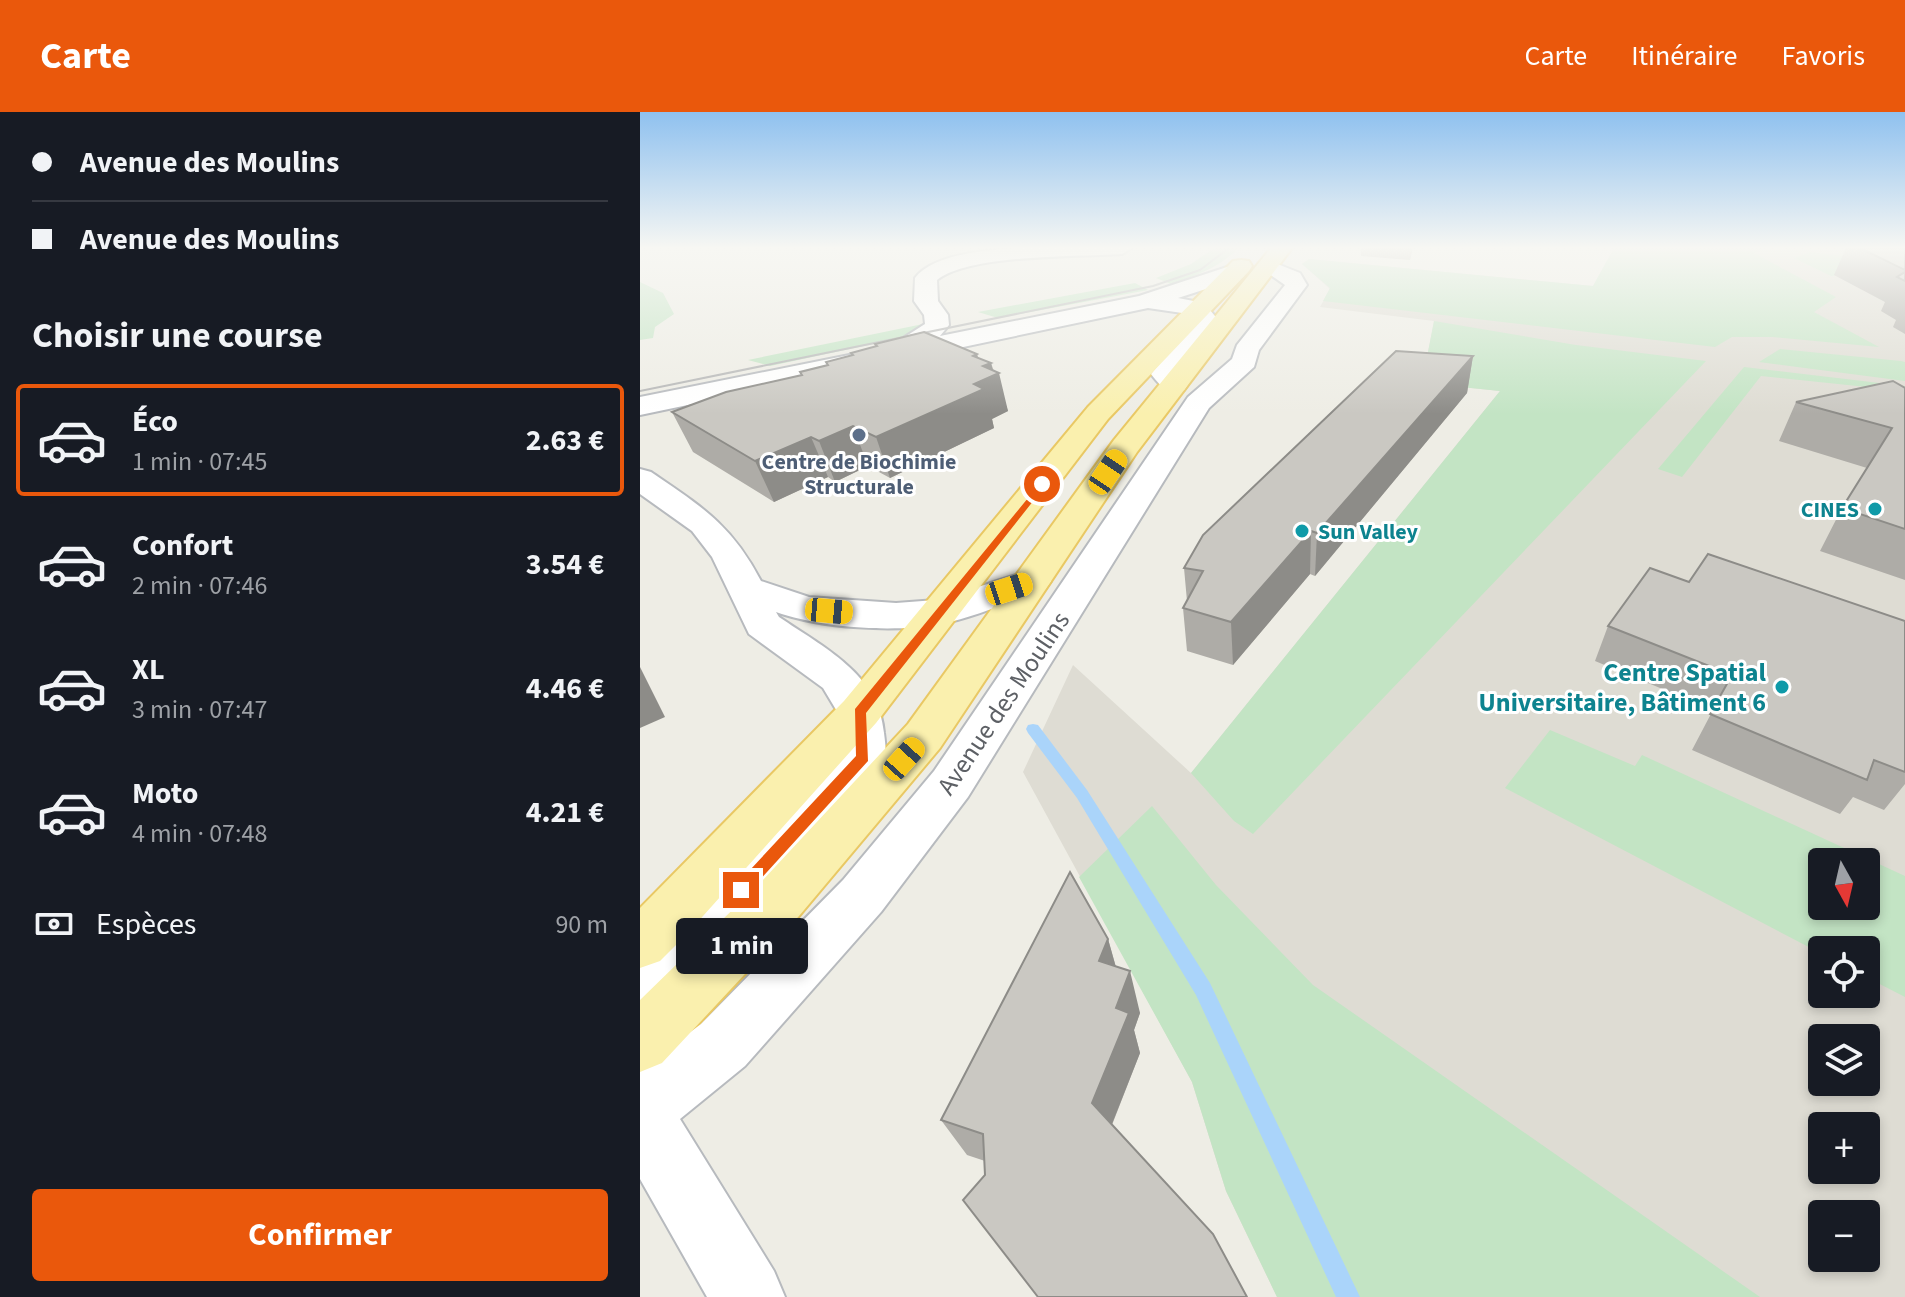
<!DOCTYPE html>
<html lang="fr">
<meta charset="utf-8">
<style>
body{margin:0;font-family:"Source Sans 3",sans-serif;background:#20242c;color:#f1f3f6;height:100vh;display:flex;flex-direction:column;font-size:30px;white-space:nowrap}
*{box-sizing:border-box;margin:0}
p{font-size:26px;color:#9ea1a6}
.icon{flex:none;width:44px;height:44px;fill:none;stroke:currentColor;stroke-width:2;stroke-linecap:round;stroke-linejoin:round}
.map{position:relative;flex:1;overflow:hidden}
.panel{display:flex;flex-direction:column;background:#171b24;width:640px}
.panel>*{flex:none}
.top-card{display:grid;align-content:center;height:176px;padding:0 32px;background:#171b24}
.needle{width:52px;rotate:172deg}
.tools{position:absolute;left:1168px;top:736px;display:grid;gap:16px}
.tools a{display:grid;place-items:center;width:72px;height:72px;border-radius:8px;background:#171b24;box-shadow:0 4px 12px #0003;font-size:40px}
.end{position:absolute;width:36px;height:36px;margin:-18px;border:10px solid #ea580c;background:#fff;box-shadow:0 0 0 4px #fff}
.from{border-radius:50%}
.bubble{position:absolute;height:56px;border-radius:8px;background:#171b24;box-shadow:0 4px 12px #0003;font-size:26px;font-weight:700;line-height:56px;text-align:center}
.car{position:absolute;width:24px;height:48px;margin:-24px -12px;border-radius:10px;box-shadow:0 0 6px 2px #0007;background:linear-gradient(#f5c518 24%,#345 0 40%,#f5c518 0 76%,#345 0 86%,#f5c518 0)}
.top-card b{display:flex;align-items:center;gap:28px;height:76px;font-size:30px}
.top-card b+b{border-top:2px solid #363941}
.top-card i{width:20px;height:20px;background:#f1f3f6}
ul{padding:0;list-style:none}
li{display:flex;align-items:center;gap:24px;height:112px;margin:0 16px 12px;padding:0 16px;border:4px solid transparent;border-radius:8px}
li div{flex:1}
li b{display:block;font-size:30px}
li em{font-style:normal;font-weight:700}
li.on{border-color:#ea580c}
li>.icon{width:72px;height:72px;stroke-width:1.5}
h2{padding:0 32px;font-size:36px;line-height:96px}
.pay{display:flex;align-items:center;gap:20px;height:88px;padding:0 32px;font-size:30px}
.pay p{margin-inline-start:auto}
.action{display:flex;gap:16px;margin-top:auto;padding:16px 32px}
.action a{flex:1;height:92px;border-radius:8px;background:#ea580c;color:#fff;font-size:32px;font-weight:700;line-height:92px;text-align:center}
header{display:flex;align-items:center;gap:48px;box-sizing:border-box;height:112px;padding:0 40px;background:#ea580c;color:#fff}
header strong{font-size:38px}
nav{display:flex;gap:44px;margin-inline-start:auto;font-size:28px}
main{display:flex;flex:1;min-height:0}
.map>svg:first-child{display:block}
.education{fill:#dedcd3;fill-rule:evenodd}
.green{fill:#c3e4c4;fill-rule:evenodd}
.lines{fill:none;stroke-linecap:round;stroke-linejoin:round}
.stream{fill:#aad4fa;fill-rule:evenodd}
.minor-casing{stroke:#b7babe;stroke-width:4}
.major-casing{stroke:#e9c864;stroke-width:4}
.minor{fill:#fff;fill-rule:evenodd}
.major{fill:#faf0ae;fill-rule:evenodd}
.tram{stroke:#b5b6b6;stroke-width:2}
.wall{fill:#aeaca7}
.shaded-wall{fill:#8d8c88}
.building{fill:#cac8c2;stroke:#8d8c88;stroke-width:2}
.route{fill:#ea580c}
.service-dot{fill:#5c6f8a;stroke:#fff;stroke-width:3}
.culture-dot{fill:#0f9aa8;stroke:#fff;stroke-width:3}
.labels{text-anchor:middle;stroke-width:6;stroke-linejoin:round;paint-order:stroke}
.far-service-label{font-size:22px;font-weight:bold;fill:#4e5e75;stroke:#fff}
.far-culture-label{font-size:22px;font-weight:bold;fill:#0d838f;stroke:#fff;text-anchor:end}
.culture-label{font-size:26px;font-weight:bold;fill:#0d838f;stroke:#fff;text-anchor:end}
.street-label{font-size:26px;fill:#5d6065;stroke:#fff}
</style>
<header>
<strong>Carte</strong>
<nav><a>Carte</a><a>Itinéraire</a><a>Favoris</a></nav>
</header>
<main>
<section class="panel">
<div class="top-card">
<b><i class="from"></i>Avenue des Moulins</b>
<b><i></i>Avenue des Moulins</b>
</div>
<h2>Choisir une course</h2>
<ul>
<li class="on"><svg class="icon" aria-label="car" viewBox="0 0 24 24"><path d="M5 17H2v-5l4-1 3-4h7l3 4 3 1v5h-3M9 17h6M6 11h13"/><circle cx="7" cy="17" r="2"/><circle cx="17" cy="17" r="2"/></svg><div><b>Éco</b><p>1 min · 07:45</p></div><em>2.63 €</em></li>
<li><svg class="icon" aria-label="car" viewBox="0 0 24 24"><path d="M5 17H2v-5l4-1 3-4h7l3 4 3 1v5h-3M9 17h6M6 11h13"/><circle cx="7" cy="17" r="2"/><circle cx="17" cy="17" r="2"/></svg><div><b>Confort</b><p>2 min · 07:46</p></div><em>3.54 €</em></li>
<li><svg class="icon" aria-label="car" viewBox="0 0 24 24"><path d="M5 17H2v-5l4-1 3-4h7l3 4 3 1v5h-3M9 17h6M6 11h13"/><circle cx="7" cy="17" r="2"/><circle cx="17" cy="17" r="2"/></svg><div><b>XL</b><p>3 min · 07:47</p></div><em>4.46 €</em></li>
<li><svg class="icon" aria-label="car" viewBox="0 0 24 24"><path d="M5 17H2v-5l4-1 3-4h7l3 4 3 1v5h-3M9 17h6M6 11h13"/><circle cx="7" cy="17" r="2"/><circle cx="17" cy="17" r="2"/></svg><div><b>Moto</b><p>4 min · 07:48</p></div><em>4.21 €</em></li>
</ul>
<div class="pay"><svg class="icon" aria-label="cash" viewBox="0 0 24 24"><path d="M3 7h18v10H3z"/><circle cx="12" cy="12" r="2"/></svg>Espèces<p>90 m</p></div>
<div class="action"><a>Confirmer</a></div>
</section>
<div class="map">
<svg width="1265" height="1185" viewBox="0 0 1265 1185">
<rect width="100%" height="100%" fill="#eeede5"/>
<path class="education" d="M974,136L1265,138V1185H637L586,1079L552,970L383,660L433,553L551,661L860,279L782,271L794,209L680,195L690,177L662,152L669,147L953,174ZM1182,750H1226V794H1182ZM1182,838H1226V882H1182ZM1182,926H1226V970H1182ZM1182,1014H1226V1058H1182ZM1182,1102H1226V1146H1182Z"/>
<g class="green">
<path d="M574,136H598C581,155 555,164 531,172L516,166L551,152Z"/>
<path d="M974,136H1124L1114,141L1196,185L1174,200L1239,235L1133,225H1092L1075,235L683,189L690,176L662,152L669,147L953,174Z"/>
<path d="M1170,140L1203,144L1207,162L1191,164L1154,146Z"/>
<path d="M0,170L23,181L34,202L15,215L13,226L0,228Z"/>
<path d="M495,171L508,178L358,206L338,200Z"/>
<path d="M794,209L936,233L1066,249L613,722L594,709L551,661L860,279L782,271Z"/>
<path d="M288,211L280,222L130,254L108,248Z"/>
<path d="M1140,237L1261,249L1265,250V269L1119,250Z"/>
<path d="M1104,255L1265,274V279L1121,264L1042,365L1018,357Z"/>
<path d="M910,618L995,654L1002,643L1265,764V885L1226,865V838H1182V842L865,676ZM1182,750H1226V794H1182Z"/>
<path d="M512,694L576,773L673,873L1120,1185H637L586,1079L552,970L439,765Z"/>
</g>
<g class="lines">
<path class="stream" d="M393,612L398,613L447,678L570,871L720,1185H696L556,883L437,686L388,621L386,617L388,613Z"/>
<g class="minor-casing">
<g id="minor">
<path d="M492,136L482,142C438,145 329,142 297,168L298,189L308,203L309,213L300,224L499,184L587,155H603L606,160L603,165L538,186L564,191L580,210L540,262L548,272L544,278C527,282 521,275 511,262L555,210L549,202L508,196L0,303V285L249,235L285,212L284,203L274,189L275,166C304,126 444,136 492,136Z"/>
<path d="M630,149L660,161L667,173L619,238L614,255L569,296L328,685L241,800L105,954L40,1007L134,1159L145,1185H67L0,1067V958L61,912L203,768L294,659L548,285L592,247L597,233L645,173L619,155Z"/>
<path d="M0,357L11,360C62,395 91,412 121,469L169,485L256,491L296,488L392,458L405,461L411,469L405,477C371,489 336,505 301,512C254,521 181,516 136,500L139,505C183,535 239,562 244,621C246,636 247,644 240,657L21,908L0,916V846L199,640L198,601L183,576L109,522L72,445L52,419L0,382Z"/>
</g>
</g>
<g class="major-casing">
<g id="major">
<path d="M631,136H652L497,340L300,636L159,804L22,951L0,960V888L121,770L268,612L474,328Z"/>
<path d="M601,148L609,149L612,154L609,159L468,307L236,611L46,823L20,849L0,856V796L204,589L448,295L593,149Z"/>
</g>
</g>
<use href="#minor" class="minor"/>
<use href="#major" class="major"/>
<path class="tram" d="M0,279L513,174L560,158L589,136"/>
</g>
<g class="wall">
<path d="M721,136H773L770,148L721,144Z"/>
<path d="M1206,136H1265V222L1253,215L1256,208L1241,199L1245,190L1194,163Z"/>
<path d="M235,232L337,242L338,246L351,251L368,299L352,307L354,316L250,366L228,354L195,370L188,365L134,390L53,340L32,300L161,263L212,244L211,241L236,234Z"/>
<path d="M833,244L827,281L675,464L670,462L593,553L547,539L543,496L547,489L544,456Z"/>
<path d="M1265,276V468L1180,439L1202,396L1227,356L1139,329L1156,290Z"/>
<path d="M1049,470L1265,509V672L1244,698L1213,685L1200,702L1052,638L1073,598L955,549L968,514Z"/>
<path d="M468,827L476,855L500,901L494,918L500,941L472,1013L345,1063V1049L327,1043L301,1008Z"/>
</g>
<g class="shaded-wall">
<path d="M337,242L343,268V254L351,251L354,263L359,261L368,299L352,307L354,316L250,366L236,325L333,244Z"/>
<path d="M833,244L827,281L675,464L677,421Z"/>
<path d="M213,314L228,354L195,370L179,329Z"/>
<path d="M171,325L188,365L134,390L115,349Z"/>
<path d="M671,419L670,462L593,553L591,510Z"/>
<path d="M0,555L25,605L0,616Z"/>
<path d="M468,827L480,870L459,849Z"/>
<path d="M490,859L500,901L494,918L500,941L466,1027L452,991L476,896Z"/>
</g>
<g class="building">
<path d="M1220,136H1265V158Z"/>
<path d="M1265,160V169L1257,165Z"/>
<path d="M284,220L337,242L333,244L351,251L343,254L359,261L334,272L344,277L236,325L213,314L179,329L171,325L115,349L32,300L86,280L162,263L160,260L188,253L186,250L213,243L211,241L237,234L235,232Z"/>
<path d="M756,239L833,244L677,421L671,419L591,510L543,496L563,459L544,456L563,423Z"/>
<path d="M1253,269L1265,276V417L1202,396L1252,316L1156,290Z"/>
<path d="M1068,442L1265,509V660L1234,648L1227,668L1070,602L1092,563L968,514L1010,456L1049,470Z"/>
<path d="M430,760L468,827L459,849L490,859L476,896L489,901L452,991L573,1122L607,1185H398L323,1088L345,1063L343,1022L301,1008Z"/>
</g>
<linearGradient id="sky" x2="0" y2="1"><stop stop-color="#8fc1ef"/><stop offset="0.45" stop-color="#f7f7f3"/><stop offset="1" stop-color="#f7f7f3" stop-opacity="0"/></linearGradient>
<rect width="1265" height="302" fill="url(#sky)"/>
<path class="route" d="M402,369L405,374L226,601L228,649L107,782H96V773L216,644L215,597Z"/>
<circle class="service-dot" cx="219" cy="323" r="8"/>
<g class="culture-dot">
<circle cx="1235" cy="397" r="8"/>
<circle cx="662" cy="419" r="8"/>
<circle cx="1142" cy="575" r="8"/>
</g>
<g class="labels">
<g class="far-service-label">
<text x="219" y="357">Centre de Biochimie<tspan x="219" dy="25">Structurale</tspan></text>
</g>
<g class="far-culture-label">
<text x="1219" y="405">CINES</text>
<text x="678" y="427" text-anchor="start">Sun Valley</text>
</g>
<g class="culture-label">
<text x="1126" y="569">Centre Spatial<tspan x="1126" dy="30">Universitaire, Bâtiment 6</tspan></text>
</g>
<g class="street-label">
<text transform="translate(363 591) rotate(-56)" y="9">Avenue des Moulins</text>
</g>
</g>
</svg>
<div class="tools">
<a><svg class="needle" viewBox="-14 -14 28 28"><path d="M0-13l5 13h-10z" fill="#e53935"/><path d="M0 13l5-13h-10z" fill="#9ea1a6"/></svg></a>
<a><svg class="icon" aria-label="locate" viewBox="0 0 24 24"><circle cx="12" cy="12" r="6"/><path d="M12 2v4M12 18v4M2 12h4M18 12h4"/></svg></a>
<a><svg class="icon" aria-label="layers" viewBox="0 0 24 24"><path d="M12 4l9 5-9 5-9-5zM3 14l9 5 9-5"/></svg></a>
<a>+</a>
<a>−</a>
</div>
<i class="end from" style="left:402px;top:372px"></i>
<i class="end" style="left:101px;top:778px"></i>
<div class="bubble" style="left:36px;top:806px;width:132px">1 min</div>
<i class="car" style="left:468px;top:360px;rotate:34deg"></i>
<i class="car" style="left:369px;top:477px;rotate:72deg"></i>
<i class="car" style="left:189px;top:499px;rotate:95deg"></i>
<i class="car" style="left:264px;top:647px;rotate:42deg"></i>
</div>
</main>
